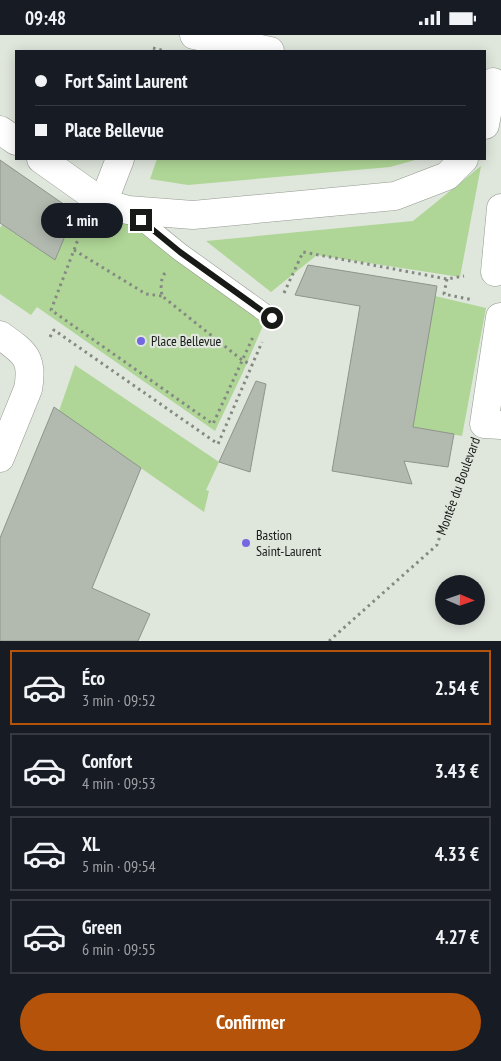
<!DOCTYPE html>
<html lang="fr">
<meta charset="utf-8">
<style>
body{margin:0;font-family:"PT Sans Narrow",sans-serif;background:#242831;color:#f1f3f6;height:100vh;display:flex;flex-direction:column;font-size:19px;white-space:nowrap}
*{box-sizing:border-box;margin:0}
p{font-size:16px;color:#9ea1a6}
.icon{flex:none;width:28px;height:28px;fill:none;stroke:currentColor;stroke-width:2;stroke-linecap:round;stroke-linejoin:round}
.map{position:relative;height:606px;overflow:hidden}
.drawer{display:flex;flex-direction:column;background:#171b24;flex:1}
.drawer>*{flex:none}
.hud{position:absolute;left:15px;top:15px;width:471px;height:110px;border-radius:0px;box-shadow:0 2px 12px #0003;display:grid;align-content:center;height:110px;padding:0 20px;background:#171b24}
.needle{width:32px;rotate:92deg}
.tools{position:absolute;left:435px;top:540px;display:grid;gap:10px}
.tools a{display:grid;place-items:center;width:50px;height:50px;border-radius:50%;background:#171b24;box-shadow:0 2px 12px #0003;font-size:25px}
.end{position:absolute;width:22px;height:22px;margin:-11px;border:6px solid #181a17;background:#fff;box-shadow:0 0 0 2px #fff}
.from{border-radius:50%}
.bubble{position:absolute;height:35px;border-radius:18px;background:#171b24;box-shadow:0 2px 12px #0003;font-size:16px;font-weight:700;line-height:35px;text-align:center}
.hud b{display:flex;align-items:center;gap:18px;height:48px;font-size:19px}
.hud b+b{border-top:1px solid #363941}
.hud i{width:12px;height:12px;background:#f1f3f6}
ul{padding:9px 0 0;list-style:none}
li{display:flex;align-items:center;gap:15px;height:75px;margin:0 10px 8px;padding:0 10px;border:2px solid #363941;border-radius:0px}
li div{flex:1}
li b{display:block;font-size:19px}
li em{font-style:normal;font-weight:700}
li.on{border-color:#b45309}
li>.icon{width:45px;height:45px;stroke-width:1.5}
.primary-button{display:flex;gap:10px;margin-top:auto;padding:10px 20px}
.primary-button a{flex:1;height:58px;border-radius:30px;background:#b45309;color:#fff;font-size:20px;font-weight:700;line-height:58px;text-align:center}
.status{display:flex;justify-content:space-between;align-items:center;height:35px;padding:0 25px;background:#171b24;direction:ltr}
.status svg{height:14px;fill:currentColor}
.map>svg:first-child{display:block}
.green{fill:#afd696}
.building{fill:#b2b9af;stroke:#8e948b}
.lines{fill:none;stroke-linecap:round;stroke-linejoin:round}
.lane-casing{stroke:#949a90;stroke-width:19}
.street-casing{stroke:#949a90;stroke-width:29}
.path{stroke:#848982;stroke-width:3;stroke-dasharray:2.5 4;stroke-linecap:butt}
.lane{stroke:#fff;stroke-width:18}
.street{stroke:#fff;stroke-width:28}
.route{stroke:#181a17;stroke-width:6}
.poi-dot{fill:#7368e2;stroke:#dfe6dc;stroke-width:2}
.labels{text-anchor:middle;stroke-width:4.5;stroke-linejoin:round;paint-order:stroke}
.poi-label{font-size:14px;fill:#181a17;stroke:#dfe6dc;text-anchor:start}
.street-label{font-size:14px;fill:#181a17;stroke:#dfe6dc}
</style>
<div class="status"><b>09:48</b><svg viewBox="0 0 49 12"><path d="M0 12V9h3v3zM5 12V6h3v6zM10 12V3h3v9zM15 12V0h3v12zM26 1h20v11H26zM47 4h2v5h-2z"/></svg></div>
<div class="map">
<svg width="501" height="606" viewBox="0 0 501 606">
<rect width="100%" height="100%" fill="#dfe6dc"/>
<g class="green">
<path d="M157,124H419L390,132L188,150L150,144Z"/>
<path d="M481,131L460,242L317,220L271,257L206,206L413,186Z"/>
<path d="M84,155L268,279L243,337L215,396L37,272L31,280L0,259V193L2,190L55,225Z"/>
<path d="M435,261L486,273L462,401L413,392Z"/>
<path d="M75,330L219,427L206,455L209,456L204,477L59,376Z"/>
</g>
<g class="building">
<path d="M0,125L75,177L55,225L0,188Z"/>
<path d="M308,230L437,251L413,392L454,399L448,432L404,426L412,449L332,436L360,271L295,260Z"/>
<path d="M256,346L266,349L250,437L219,427Z"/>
<path d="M54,372L141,433L92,553L150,579L138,606H0V503Z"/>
</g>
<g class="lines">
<g class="lane-casing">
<path id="lane" d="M128,175L180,217L272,283"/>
</g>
<g class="street-casing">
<g id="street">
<path d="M194,0L270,16"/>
<path d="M485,90L493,47"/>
<path d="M0,95L16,106"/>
<path d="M41,124L103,168L128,175L193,180L395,161L447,141L464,124"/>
<path d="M103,168L120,124"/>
<path d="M495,237L501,173"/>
<path d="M500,282L484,389L501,390"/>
<path d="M0,300C24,317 34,323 28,354L0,423"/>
</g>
</g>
<g class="path">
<path d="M153,13L165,16"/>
<path d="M82,194L51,275L213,389L253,302"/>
<path d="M74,215L146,259L162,261"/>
<path d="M165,238C160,244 161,254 162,261L242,325L252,330"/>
<path d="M447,244L444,259L473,265"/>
<path d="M284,258L303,217L447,244L464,241"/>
<path d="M50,302L54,295L218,409L262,307"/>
<path d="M329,606L437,510L468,417"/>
</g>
<use href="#lane" class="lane"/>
<use href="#street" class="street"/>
</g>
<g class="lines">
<path class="route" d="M141,185L180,217L272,283"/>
</g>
<g class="poi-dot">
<circle cx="141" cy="306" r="5"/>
<circle cx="246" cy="508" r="5"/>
</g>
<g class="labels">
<g class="poi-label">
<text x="151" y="311">Place Bellevue</text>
<text x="256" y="505">Bastion<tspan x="256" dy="16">Saint-Laurent</tspan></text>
</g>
<g class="street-label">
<text transform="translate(458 451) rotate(-70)" y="5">Montée du Boulevard</text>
</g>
</g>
</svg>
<div class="tools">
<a><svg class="needle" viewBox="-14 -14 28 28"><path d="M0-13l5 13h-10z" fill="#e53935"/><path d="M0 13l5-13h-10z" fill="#9ea1a6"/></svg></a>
</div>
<i class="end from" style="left:272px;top:283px"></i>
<i class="end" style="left:141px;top:185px"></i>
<div class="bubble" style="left:41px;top:168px;width:82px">1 min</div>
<div class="hud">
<b><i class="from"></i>Fort Saint Laurent</b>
<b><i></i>Place Bellevue</b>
</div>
</div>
<section class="drawer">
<ul>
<li class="on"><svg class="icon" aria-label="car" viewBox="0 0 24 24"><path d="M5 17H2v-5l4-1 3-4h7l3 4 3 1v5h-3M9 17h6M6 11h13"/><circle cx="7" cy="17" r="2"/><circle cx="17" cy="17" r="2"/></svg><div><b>Éco</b><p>3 min · 09:52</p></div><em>2.54 €</em></li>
<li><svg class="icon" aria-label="car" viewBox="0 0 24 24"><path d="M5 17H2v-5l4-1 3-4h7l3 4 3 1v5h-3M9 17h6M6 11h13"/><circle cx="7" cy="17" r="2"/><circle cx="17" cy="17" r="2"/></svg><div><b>Confort</b><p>4 min · 09:53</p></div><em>3.43 €</em></li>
<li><svg class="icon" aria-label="car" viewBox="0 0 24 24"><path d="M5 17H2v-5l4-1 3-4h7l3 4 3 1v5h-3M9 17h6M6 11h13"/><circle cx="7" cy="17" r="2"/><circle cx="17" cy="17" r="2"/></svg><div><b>XL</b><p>5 min · 09:54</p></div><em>4.33 €</em></li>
<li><svg class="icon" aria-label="car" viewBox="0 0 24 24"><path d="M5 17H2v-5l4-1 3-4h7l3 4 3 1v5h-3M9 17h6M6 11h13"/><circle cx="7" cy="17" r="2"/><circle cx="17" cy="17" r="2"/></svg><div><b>Green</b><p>6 min · 09:55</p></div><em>4.27 €</em></li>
</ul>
<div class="primary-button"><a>Confirmer</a></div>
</section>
